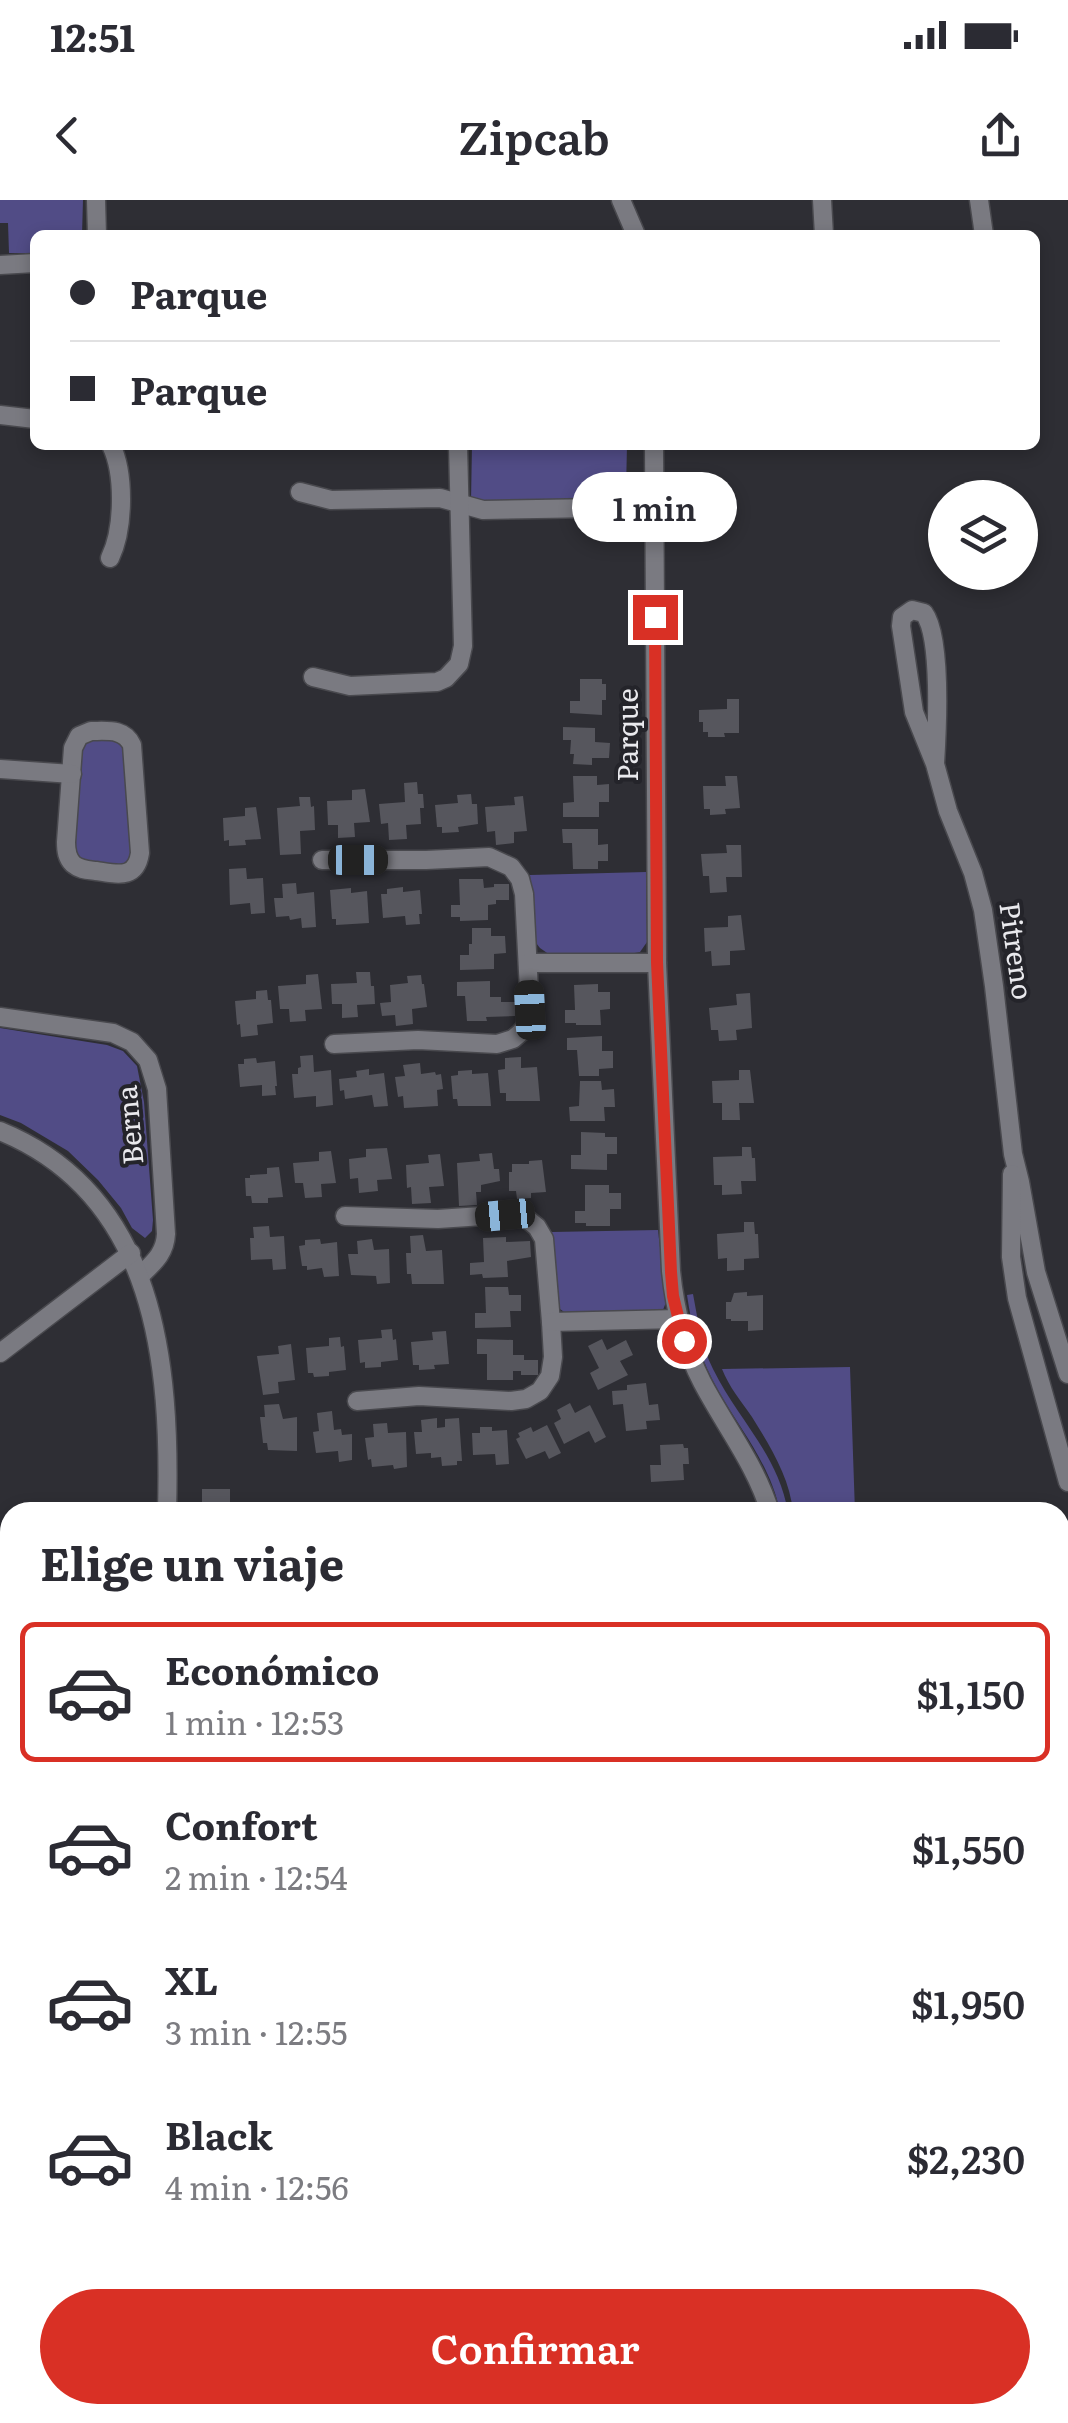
<!DOCTYPE html>
<html lang="es">
<meta charset="utf-8">
<style>
body{margin:0;font-family:Literata,serif;background:#f7f7f7;color:#2b2b33;height:100vh;display:flex;flex-direction:column;font-size:38px;white-space:nowrap}
*{box-sizing:border-box;margin:0}
p{font-size:32px;color:#7c7c81}
.icon{flex:none;width:55px;height:55px;fill:none;stroke:currentColor;stroke-width:2;stroke-linecap:round;stroke-linejoin:round}
.map{position:relative;flex:1;overflow:hidden}
.details{position:absolute;left:0px;top:1302px;width:1070px;height:922px;display:flex;flex-direction:column;background:#fff;border-radius:30px 30px 0 0;box-shadow:0 5px 15px #0003}
.details>*{flex:none}
.hud{position:absolute;left:30px;top:30px;width:1010px;height:220px;border-radius:15px;box-shadow:0 5px 15px #0003;display:grid;align-content:center;height:220px;padding:0 40px;background:#fff}
.buttons{position:absolute;left:928px;top:280px;display:grid;gap:20px}
.buttons a{display:grid;place-items:center;width:110px;height:110px;border-radius:50%;background:#fff;box-shadow:0 5px 15px #0003;font-size:50px}
.end{position:absolute;width:45px;height:45px;margin:-22px;border:12px solid #d93025;background:#fff;box-shadow:0 0 0 5px #fff}
.from{border-radius:50%}
.bubble{position:absolute;height:70px;border-radius:35px;background:#fff;box-shadow:0 5px 15px #0003;font-size:32px;font-weight:600;line-height:70px;text-align:center}
.car{position:absolute;width:30px;height:60px;margin:-30px -15px;border-radius:12px;box-shadow:0 0 8px 2px #0007;background:linear-gradient(#222 24%,#8ab4d8 0 40%,#222 0 76%,#8ab4d8 0 86%,#222 0)}
.hud b{display:flex;align-items:center;gap:35px;height:95px;font-size:38px}
.hud b+b{border-top:2px solid #e1e1e2}
.hud i{width:25px;height:25px;background:#2b2b33}
ul{padding:0;list-style:none}
li{display:flex;align-items:center;gap:30px;height:140px;margin:0 20px 15px;padding:0 20px;border:5px solid transparent;border-radius:15px}
li div{flex:1}
li b{display:block;font-size:38px}
li em{font-style:normal;font-weight:600}
li.on{border-color:#d93025}
li>.icon{width:90px;height:90px;stroke-width:1.5}
h2{padding:0 40px;font-size:45px;line-height:120px}
.primary-button{display:flex;gap:20px;margin-top:auto;padding:20px 40px}
.primary-button a{flex:1;height:115px;border-radius:60px;background:#d93025;color:#fff;font-size:40px;font-weight:600;line-height:115px;text-align:center}
.status{display:flex;justify-content:space-between;align-items:center;height:70px;padding:0 50px;background:#fff;direction:ltr}
.status svg{height:28px;fill:currentColor}
header{display:flex;justify-content:space-between;align-items:center;height:130px;padding:0 40px;background:#fff;font-size:45px;font-weight:600}
.map>svg:first-child{display:block}
.green{fill:#514c86}
.building{fill:#56565d}
.lines{fill:none;stroke-linecap:round;stroke-linejoin:round}
.street-casing{stroke:#49494e;stroke-width:21}
.secondary-casing{stroke:#49494e;stroke-width:29}
.street{stroke:#7a7a81;stroke-width:18}
.secondary{stroke:#8b8aa5;stroke-width:25}
.route{stroke:#d93025;stroke-width:12}
.labels{text-anchor:middle;stroke-width:8;stroke-linejoin:round;paint-order:stroke}
.street-label{font-size:28px;fill:#e9e9ed;stroke:#24242a}
</style>
<div class="status"><b>12:51</b><svg viewBox="0 0 49 12"><path d="M0 12V9h3v3zM5 12V6h3v6zM10 12V3h3v9zM15 12V0h3v12zM26 1h20v11H26zM47 4h2v5h-2z"/></svg></div>
<header><svg class="icon" aria-label="back" viewBox="0 0 24 24"><path d="M15 5l-7 7 7 7"/></svg>Zipcab<svg class="icon" aria-label="share" viewBox="0 0 24 24"><path d="M12 15V3M7 8l5-5 5 5M5 13v7h14v-7"/></svg></header>
<div class="map">
<svg width="1068" height="2223" viewBox="0 0 1068 2223">
<rect width="100%" height="100%" fill="#2e2e34"/>
<g class="green">
<path d="M0,0H83L82,35H35V53H9L8,23H0Z"/>
<path d="M472,245H627L626,291L583,296L558,303L471,301Z"/>
<path d="M91,538L116,539L124,548L131,654L129,662C120,666 85,666 78,658C76,656 75,653 74,650L82,545Z"/>
<path d="M646,672L647,742L640,752L629,754L550,755L540,748L536,743L530,675Z"/>
<path d="M0,828L107,845L123,851L137,866L144,902L153,1020L152,1031L145,1038L132,1028L121,1008L98,980L68,951L21,923L0,915Z"/>
<path d="M658,1030L666,1102L663,1110L659,1113L567,1114L560,1109L556,1098L552,1032Z"/>
<path d="M693,1094C698,1120 701,1145 713,1169C738,1220 778,1254 788,1312H780C771,1266 742,1232 719,1192C701,1161 692,1130 687,1095Z"/>
<path d="M850,1167L855,1312H793C790,1278 770,1246 752,1217C741,1201 729,1187 722,1169Z"/>
</g>
<g class="building">
<path d="M580,479H602V484H606V500H602V515L570,513V501H580Z"/>
<path d="M727,499H739V533H724L725,537H708V532H703V522H699V510L727,509Z"/>
<path d="M563,527L595,528V542L610,543L609,558H592V565L573,564L574,554H570L571,540H563Z"/>
<path d="M573,576H597V585L609,584V602H599V617H563V603L574,602Z"/>
<path d="M725,576H737L740,608L725,609L726,614L710,615V609H704L703,586H726Z"/>
<path d="M417,582L418,594H423L424,608H420L421,624L406,625L407,639L389,640L388,623L381,624L379,604L405,602L404,583Z"/>
<path d="M365,589L370,622L354,623L355,637L338,638V625H328L327,601L352,600V590Z"/>
<path d="M471,594L472,604H477L478,624L458,627L459,632L442,633V627H437L435,605L458,603L457,595Z"/>
<path d="M523,596L527,631L514,632V643L496,645L495,631L487,632L485,607L515,605L514,597Z"/>
<path d="M299,597H310L311,607L314,606L315,630L300,631L301,654L280,655L277,608L300,606Z"/>
<path d="M256,607L261,639L245,640L246,645L229,646V640L224,641L223,618L245,616V608Z"/>
<path d="M562,629H598V645L608,644V661H598V669H573L572,643H563Z"/>
<path d="M726,645H741L742,677H726L727,692L710,693L709,676H703L701,654L727,653Z"/>
<path d="M246,668L247,679L263,678L265,713L251,714L250,703L230,705L229,669Z"/>
<path d="M459,679H483L484,688L494,687V684H509V700H496V704L488,705V720L460,721V717H451V705H460Z"/>
<path d="M296,683L297,694L314,692L316,727L302,728L301,718L290,720L289,716L276,717L274,698H283L282,684Z"/>
<path d="M403,687V692L420,690L422,714H419L420,724L406,725L405,716L383,718L381,694H387V689Z"/>
<path d="M351,688V693L367,691L369,723L336,725V719H332L330,690Z"/>
<path d="M741,715L745,750L730,751V765L712,766L711,751L705,752L704,728L728,727V716Z"/>
<path d="M472,728H491V736H505L506,753L494,754V769L460,770V755H469V744H472Z"/>
<path d="M356,772H370L371,786H374L375,804L357,805L358,817L342,818V804H332L331,784L357,783Z"/>
<path d="M318,774L322,809L305,810L306,821L290,822L289,809H280L278,786L306,784V775Z"/>
<path d="M421,775L422,784H424L427,807L412,809L413,824L396,826L395,815L382,816L380,803L391,802L390,785L408,783L407,776Z"/>
<path d="M490,781V797H501V802H515V816L486,817L487,821H467L465,796H457V782Z"/>
<path d="M598,784V792H610V809L600,810L601,825H576V823H565V810H575L574,785Z"/>
<path d="M267,790L268,800H271L273,823L257,825L258,835L241,837L240,824L237,825L235,801L256,799V791Z"/>
<path d="M750,793L752,828L736,830L737,840L719,841L718,830H711L709,808L737,805L736,794Z"/>
<path d="M602,836V851H613V868L599,869V876H579L577,850H567V838Z"/>
<path d="M313,855L314,872L331,870L333,905L316,907V896L294,898L292,874H298V868L301,867L300,856Z"/>
<path d="M521,857V868L537,867L540,901H506V893H500L498,870L505,869V858Z"/>
<path d="M256,858L257,863L275,861L277,886H275L276,895L262,896V885L240,887L238,864H244V859Z"/>
<path d="M420,863L421,874L435,872L436,875L441,874L443,889L437,890L438,906L404,908L403,896L398,897L395,877L405,876L403,865Z"/>
<path d="M369,869V875L384,873L388,906L374,907L372,895L345,899L344,890L340,891L339,879L357,877L356,871Z"/>
<path d="M472,870V874L488,873L491,906H458L457,899H453L451,876L458,875V871Z"/>
<path d="M739,870H750L754,903H739L740,920H722V903H713L712,881L739,880Z"/>
<path d="M580,881H601L602,890L614,889L615,907H604L605,921H570L569,907L579,906Z"/>
<path d="M581,932L605,933V937H617V954H607V970L571,969V955H581Z"/>
<path d="M742,947H751L752,958H755L756,981H741L742,994L722,995V985H714L713,957L742,956Z"/>
<path d="M387,948L392,979L377,980L378,991L359,993L358,978L350,979L349,959L366,957V949Z"/>
<path d="M331,951L336,983L321,984L322,997L305,998L303,983H295L293,963L319,961V952Z"/>
<path d="M492,953L494,969H499L500,981L481,985V992H476L477,1005L459,1006L457,963L480,961L479,954Z"/>
<path d="M440,954L444,986L429,987L431,1003L412,1004L411,987L407,988L406,965L429,963L428,955Z"/>
<path d="M542,960L546,992L531,993V998L517,999L516,991H509V972H512V964H529V961Z"/>
<path d="M279,967L283,997L268,998V1003H252L251,996H246L245,978H250V975L267,974V968Z"/>
<path d="M585,985H609V993H621V1009H610V1026H586V1023H575V1011H585Z"/>
<path d="M744,1022H754L755,1034H758L759,1058L744,1059V1070L727,1071V1058L718,1059L717,1034L744,1032Z"/>
<path d="M269,1026L270,1037L284,1036L286,1069L273,1070L272,1059L251,1060L250,1038H254L253,1027Z"/>
<path d="M423,1035L426,1051L442,1050L444,1084H412L411,1074H407L406,1053H411L410,1036Z"/>
<path d="M506,1037V1042L530,1041L531,1057L507,1061L508,1077L483,1078L482,1074L470,1075V1063L484,1062L483,1038Z"/>
<path d="M320,1039L321,1044L337,1042L339,1076L324,1077L322,1068L307,1070V1066H302L299,1046L305,1045V1040Z"/>
<path d="M372,1039L374,1050L389,1049L390,1083L377,1084L376,1076L351,1075L348,1054H358L357,1041Z"/>
<path d="M485,1087H508L509,1095H521V1111H510L511,1127L475,1128V1113H486Z"/>
<path d="M747,1092V1096L763,1095V1130L748,1131V1121H731V1119H726V1102H731L734,1093Z"/>
<path d="M392,1129L393,1140L396,1139L398,1160L381,1162V1167L365,1168V1162L360,1163L358,1140L382,1138L381,1130Z"/>
<path d="M446,1131L449,1164L434,1165L435,1169L419,1170V1165H413L411,1142L433,1140L432,1132Z"/>
<path d="M340,1137L341,1147L344,1146L346,1170L329,1172V1176L314,1177L313,1173H308L306,1148L329,1146V1138Z"/>
<path d="M477,1139L513,1140V1155H524V1160H538V1175H521V1171H513V1180H487V1154H477Z"/>
<path d="M602,1139L607,1150L626,1140L633,1155L620,1161L628,1175L598,1190L590,1173L599,1168L588,1146Z"/>
<path d="M291,1144L295,1180L278,1182L279,1193L263,1195L257,1156L279,1154L278,1146Z"/>
<path d="M646,1183L649,1205L658,1204L660,1220L646,1221L647,1229L626,1231L623,1204L613,1205L612,1191L627,1190V1185Z"/>
<path d="M570,1203L575,1213L590,1205L606,1237L595,1243L589,1231L564,1244L554,1223L561,1219L557,1210Z"/>
<path d="M279,1204L283,1219L297,1217V1251L268,1250L267,1243H263L260,1217H265L264,1205Z"/>
<path d="M332,1211L334,1230L341,1229L342,1235L352,1234V1260L339,1262L338,1251L316,1253L313,1232L319,1231L317,1213Z"/>
<path d="M437,1218V1228L445,1227V1219L459,1218L462,1261H457V1265L442,1266L441,1257L431,1258V1253L416,1254L414,1232H422L421,1220Z"/>
<path d="M387,1223L388,1233L406,1232L407,1267L394,1269L393,1265L372,1267L371,1259L368,1260L365,1238L374,1237L373,1224Z"/>
<path d="M547,1225L561,1253L549,1259L545,1251L526,1259L516,1239L520,1237L518,1233L531,1227L533,1232Z"/>
<path d="M480,1227H492V1231L507,1230L509,1264L496,1265L495,1254L473,1255L472,1233H480Z"/>
<path d="M683,1244L684,1248H688L689,1264H683L684,1280L651,1282L650,1265H661L660,1245Z"/>
<rect x="202" y="1289" width="28" height="23"/>
</g>
<g class="lines">
<g class="street-casing">
<g id="street">
<path d="M96,0L97,35"/>
<path d="M621,0L636,35"/>
<path d="M822,0L824,35"/>
<path d="M979,0L984,35"/>
<path d="M0,65L35,63"/>
<path d="M0,215L35,219"/>
<path d="M654,245L657,763L671,1071C675,1111 684,1147 702,1182C725,1226 756,1265 770,1312"/>
<path d="M300,292L331,300L440,298L483,310L655,307"/>
<path d="M110,358C124,329 125,274 111,245"/>
<path d="M313,477L350,486L437,482L446,478L459,464L463,446L458,245"/>
<path d="M91,531C107,531 124,528 132,545L140,653C136,680 117,674 96,671C88,670 80,670 73,664C67,658 66,651 66,642L73,548L79,536Z"/>
<path d="M935,564C937,532 942,437 924,413L912,410L902,417L901,426L914,512L935,564L948,611L973,673L983,710L994,786L1013,954L1020,982L1036,1072L1068,1174"/>
<path d="M0,569L72,574"/>
<path d="M322,660H426L489,657L511,667L520,679L524,694L530,810L525,827L520,833L513,839L497,844L418,840L334,844"/>
<path d="M528,763H657"/>
<path d="M0,817L113,833L132,842L148,860L157,889L166,1034C165,1054 153,1063 140,1076"/>
<path d="M0,931C157,995 171,1165 167,1312"/>
<path d="M1012,974L1011,1057L1017,1098L1068,1282"/>
<path d="M345,1016L438,1019L512,1014L526,1018L537,1027L544,1039L551,1122L553,1157L550,1176L540,1191L526,1199L511,1201L419,1196L357,1201"/>
<path d="M551,1122L678,1119"/>
<path d="M0,1153L131,1053"/>
<path d="M1068,1378L1066,1427L1068,1434"/>
<path d="M0,1384H10"/>
<path d="M1060,1516L1068,1497"/>
<path d="M1060,1537L1068,1540"/>
<path d="M1060,1667L1068,1647"/>
<path d="M0,1765L10,1762"/>
<path d="M0,2029L10,2028"/>
<path d="M197,2215L199,2223"/>
<path d="M628,2215L630,2223"/>
<path d="M456,2223L465,2221L473,2223"/>
<path d="M699,2223L703,2215"/>
<path d="M868,2223L872,2215"/>
</g>
</g>
<g class="secondary-casing">
<g id="secondary">
<path d="M1060,1398H1068"/>
<path d="M0,1407H10"/>
<path d="M1060,1427H1068"/>
<path d="M0,1437L10,1438"/>
</g>
</g>
<use href="#street" class="street"/>
<use href="#secondary" class="secondary"/>
</g>
<g class="lines">
<path class="route" d="M655,417L657,762L671,1072L673,1096L684,1141"/>
</g>
<g class="labels">
<g class="street-label">
<text transform="translate(628 535) rotate(-90)" y="10">Parque</text>
<text transform="translate(1016 751) rotate(82)" y="10">Pitreno</text>
<text transform="translate(130 925) rotate(-95)" y="10">Berna</text>
</g>
</g>
</svg>
<div class="buttons">
<a><svg class="icon" aria-label="layers" viewBox="0 0 24 24"><path d="M12 4l9 5-9 5-9-5zM3 14l9 5 9-5"/></svg></a>
</div>
<i class="end from" style="left:684px;top:1141px"></i>
<i class="end" style="left:655px;top:417px"></i>
<div class="bubble" style="left:572px;top:272px;width:165px">1 min</div>
<i class="car" style="left:358px;top:660px;rotate:90deg"></i>
<i class="car" style="left:530px;top:810px;rotate:357deg"></i>
<i class="car" style="left:505px;top:1015px;rotate:265deg"></i>
<div class="hud">
<b><i class="from"></i>Parque</b>
<b><i></i>Parque</b>
</div>
<section class="details">
<h2>Elige un viaje</h2>
<ul>
<li class="on"><svg class="icon" aria-label="car" viewBox="0 0 24 24"><path d="M5 17H2v-5l4-1 3-4h7l3 4 3 1v5h-3M9 17h6M6 11h13"/><circle cx="7" cy="17" r="2"/><circle cx="17" cy="17" r="2"/></svg><div><b>Económico</b><p>1 min · 12:53</p></div><em>$1,150</em></li>
<li><svg class="icon" aria-label="car" viewBox="0 0 24 24"><path d="M5 17H2v-5l4-1 3-4h7l3 4 3 1v5h-3M9 17h6M6 11h13"/><circle cx="7" cy="17" r="2"/><circle cx="17" cy="17" r="2"/></svg><div><b>Confort</b><p>2 min · 12:54</p></div><em>$1,550</em></li>
<li><svg class="icon" aria-label="car" viewBox="0 0 24 24"><path d="M5 17H2v-5l4-1 3-4h7l3 4 3 1v5h-3M9 17h6M6 11h13"/><circle cx="7" cy="17" r="2"/><circle cx="17" cy="17" r="2"/></svg><div><b>XL</b><p>3 min · 12:55</p></div><em>$1,950</em></li>
<li><svg class="icon" aria-label="car" viewBox="0 0 24 24"><path d="M5 17H2v-5l4-1 3-4h7l3 4 3 1v5h-3M9 17h6M6 11h13"/><circle cx="7" cy="17" r="2"/><circle cx="17" cy="17" r="2"/></svg><div><b>Black</b><p>4 min · 12:56</p></div><em>$2,230</em></li>
</ul>
<div class="primary-button"><a>Confirmar</a></div>
</section>
</div>
